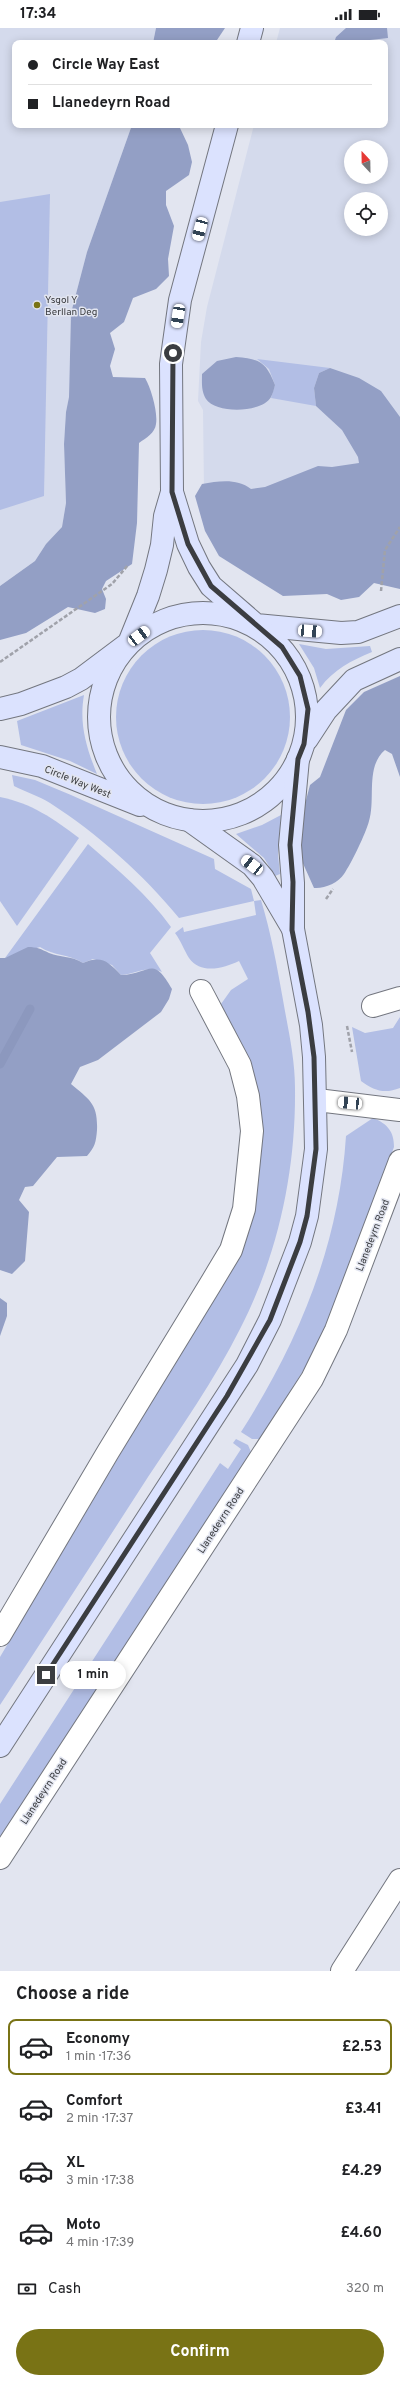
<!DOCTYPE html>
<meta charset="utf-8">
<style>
body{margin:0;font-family:Overpass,sans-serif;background:#f6f6f6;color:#202124;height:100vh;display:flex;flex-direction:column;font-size:15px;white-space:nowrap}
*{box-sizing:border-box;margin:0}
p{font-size:13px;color:#757577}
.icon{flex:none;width:22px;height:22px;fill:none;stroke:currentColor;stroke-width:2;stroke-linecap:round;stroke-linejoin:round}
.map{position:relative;height:1943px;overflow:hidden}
.sheet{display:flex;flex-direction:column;background:#fff;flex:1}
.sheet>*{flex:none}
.guide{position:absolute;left:12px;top:12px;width:376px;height:88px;border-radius:8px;box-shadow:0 2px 10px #0003;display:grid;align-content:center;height:88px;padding:0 16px;background:#fff}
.needle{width:26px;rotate:338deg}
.tools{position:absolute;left:344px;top:112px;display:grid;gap:8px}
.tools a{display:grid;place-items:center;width:44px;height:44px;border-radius:50%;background:#fff;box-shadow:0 2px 10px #0003;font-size:20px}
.end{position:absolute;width:18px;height:18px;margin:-9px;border:5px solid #3b3d41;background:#fff;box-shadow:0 0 0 2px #fff}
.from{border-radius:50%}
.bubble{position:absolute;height:28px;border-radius:14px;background:#fff;box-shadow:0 2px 10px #0003;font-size:13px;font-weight:700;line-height:28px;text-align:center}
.car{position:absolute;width:12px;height:24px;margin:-12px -6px;border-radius:5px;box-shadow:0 0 3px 1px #0007;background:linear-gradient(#fff 24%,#345 0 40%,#fff 0 76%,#345 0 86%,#fff 0)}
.guide b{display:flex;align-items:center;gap:14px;height:38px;font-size:15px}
.guide b+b{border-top:1px solid #e0e0e0}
.guide i{width:10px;height:10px;background:#202124}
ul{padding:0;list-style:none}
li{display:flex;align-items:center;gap:12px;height:56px;margin:0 8px 6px;padding:0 8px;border:2px solid transparent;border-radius:8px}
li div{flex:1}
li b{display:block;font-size:15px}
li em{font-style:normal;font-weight:700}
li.selected{border-color:#797315}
li>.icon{width:36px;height:36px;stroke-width:1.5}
h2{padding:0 16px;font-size:18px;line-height:48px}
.pay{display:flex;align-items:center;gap:10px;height:44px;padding:0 16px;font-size:15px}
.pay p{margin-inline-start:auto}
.cta{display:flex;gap:8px;margin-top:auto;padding:8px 16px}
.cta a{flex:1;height:46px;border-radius:24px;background:#797315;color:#fff;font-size:16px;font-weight:700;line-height:46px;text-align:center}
.status{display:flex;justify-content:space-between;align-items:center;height:28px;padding:0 20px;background:#fff;direction:ltr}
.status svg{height:11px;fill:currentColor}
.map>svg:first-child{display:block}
.built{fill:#d4daec;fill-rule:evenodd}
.green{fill:#b2bee5}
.forest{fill:#939fc5}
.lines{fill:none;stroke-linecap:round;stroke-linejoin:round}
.stream{stroke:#8c98be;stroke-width:9}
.street-casing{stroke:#73767f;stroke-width:24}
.secondary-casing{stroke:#73767f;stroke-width:24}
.path{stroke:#a0a2aa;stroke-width:2.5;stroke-dasharray:4 2;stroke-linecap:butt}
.street{stroke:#fff;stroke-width:22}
.secondary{stroke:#dbe2fe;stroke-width:22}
.route{stroke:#3b3d41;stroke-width:5}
.poi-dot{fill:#797315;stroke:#e2e5f0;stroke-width:1.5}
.labels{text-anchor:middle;stroke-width:3;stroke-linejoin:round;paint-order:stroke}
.poi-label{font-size:10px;fill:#3b3d41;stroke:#e2e5f0;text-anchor:start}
.street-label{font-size:10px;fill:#3b3d41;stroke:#e2e5f0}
</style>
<div class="status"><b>17:34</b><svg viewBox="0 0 49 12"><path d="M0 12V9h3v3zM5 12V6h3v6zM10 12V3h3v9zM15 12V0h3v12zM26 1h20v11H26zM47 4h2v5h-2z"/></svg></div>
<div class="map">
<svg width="400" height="1943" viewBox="0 0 400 1943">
<rect width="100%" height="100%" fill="#e2e5f0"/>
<g class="built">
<path d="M0,0H156L153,15H15V97H132L87,224L71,285L69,369L66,384L64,416L66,475L62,499L46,516L35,533L0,558Z"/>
<path d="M280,0H400V400L378,439L247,473L204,463L203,382L198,373L201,314L207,279L254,97H385V15H276ZM351,119H381V149H351ZM351,171H381V201H351Z"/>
</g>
<g class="green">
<path d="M50,166L44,468L0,482V174Z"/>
<path d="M257,331L330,340L319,345L314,360L316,378L271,370L275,357L269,341Z"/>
<circle cx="203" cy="689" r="87"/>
<path d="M299,616L326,621L370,618L372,624C351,633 334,641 320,660L314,640Z"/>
<path d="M84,667C79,695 86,719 97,746L70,733L21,717L17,693Z"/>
<path d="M12,747L35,752L71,767L214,831L215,841L251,861L254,873L261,872C271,905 277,938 283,972C288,1001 295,1030 295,1060C296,1143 278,1227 240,1301C214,1353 180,1401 148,1449C99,1525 50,1601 0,1677V1629L172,1339L256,1142L221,976L231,962L248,951L239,933C224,940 201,947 189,930C184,922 181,913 175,905L183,899L184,904L256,887L254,873L179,890C143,846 98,806 50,775C39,768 26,764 14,758Z"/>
<path d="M0,769C31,775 54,791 79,810L17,898L0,873Z"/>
<path d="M281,787L278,827L280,846L275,848L264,830L236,806L262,797Z"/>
<path d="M88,816C118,842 148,867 171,899L150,925L162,944C147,937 137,946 121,947L112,937L93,931L83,935C69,926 54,928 40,919L5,930Z"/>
<path d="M400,989V1060C385,1066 374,1063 361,1053L352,999L365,1005L393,1000Z"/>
<path d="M373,1090C388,1096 394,1104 394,1119L329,1292L313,1327L260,1411H252L241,1404C299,1313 339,1217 346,1108Z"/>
<path d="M236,1411L248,1417L251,1424L0,1810V1776L220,1435L228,1441L241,1421L233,1415Z"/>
</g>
<g class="forest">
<path d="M156,0H225L215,15H153Z"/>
<path d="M346,0H387L388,10L370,12V15H334L336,9Z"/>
<path d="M132,97H173L180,100L188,117L192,134L189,147L166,163V177L174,198L168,231L169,248L156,261L133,270L124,294L110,305L115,321L110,338L113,349L145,350C151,360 158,384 156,396C155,405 146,410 139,415L137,495L132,536L106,553L102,561L106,571L105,581L95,585L68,579L26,605L0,612V558L35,533L46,516L62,499L66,475L64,416L66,384L69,369L71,285L87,224Z"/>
<path d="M236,329C260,331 266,334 275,357C274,361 273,365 271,369C262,385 216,386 206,371C201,363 202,354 202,346L217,333Z"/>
<path d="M330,340L359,350L381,363L400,389V561L374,555L359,569L341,572L327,566L283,568L219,528L205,503L195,468L202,456C219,453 237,450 251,461L265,459L318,438L332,439L359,435L358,429L342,402L316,378L314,360L319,345Z"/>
<path d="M400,648V749L392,726L385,722C365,739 376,771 369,793C366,805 351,836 344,846C338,855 324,861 314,860L301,831L298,803L310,757L320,749L346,682L364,664Z"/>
<path d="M28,919C37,919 41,921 49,925C61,930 70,927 83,935C101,927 108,933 121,947C151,946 152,926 172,961L169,971L161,984L98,1032L80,1039L71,1056C90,1072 98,1076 97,1102C96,1114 95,1119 87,1128L57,1129L33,1158L25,1159L19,1172L29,1184L25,1233L12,1246L0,1242V930H5Z"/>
<path d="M0,1270L7,1275V1288L0,1308Z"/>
</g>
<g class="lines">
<path class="stream" d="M0,1036L30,981"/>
<g class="street-casing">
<g id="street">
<path d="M373,978L400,970"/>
<path d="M317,1072L400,1082"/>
<path d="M0,1607L108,1424L210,1257L231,1222L244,1181L252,1103L248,1068L240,1037L201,963"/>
<path d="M0,1830L312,1351L336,1302L400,1133"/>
<path d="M342,1943L400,1852"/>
</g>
</g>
<g class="secondary-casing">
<g id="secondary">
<path d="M248,15L252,0"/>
<path d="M172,464L188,516L199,539L211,558L256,597L341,605L358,604L400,588"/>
<circle cx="203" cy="689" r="104"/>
<path d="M0,681L21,676L66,659L81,651L129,615L148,568L156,542L162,517L165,488L172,464L171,336L180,272L227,97"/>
<path d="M307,711L326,682L354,652L400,631"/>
<path d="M0,729L42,738L140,777"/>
<path d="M189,792L252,837L263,850L293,901"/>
<path d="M0,1718L247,1337L270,1292L300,1214L307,1188L316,1121L314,1029L311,997L293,901V855L290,817L298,731"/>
</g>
</g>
<g class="path">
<path d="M381,563L385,522L400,499"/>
<path d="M0,634L112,556L128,537"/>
<path d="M326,871L333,861"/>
<path d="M347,998L352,1024"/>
</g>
<use href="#street" class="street"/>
<use href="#secondary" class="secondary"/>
</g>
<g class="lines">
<path class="route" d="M46,1647L227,1368L270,1292L300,1214L307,1188L316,1121L314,1029L308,984L292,902L293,854L290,817L298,731L304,716L308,681L300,648L282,619L211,558L188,516L172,464L173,325"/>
</g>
<circle class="poi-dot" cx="37" cy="277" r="4"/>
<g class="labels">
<g class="poi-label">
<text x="45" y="275">Ysgol Y<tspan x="45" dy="12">Berllan Deg</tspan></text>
</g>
<g class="street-label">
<text transform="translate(78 753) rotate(22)" y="4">Circle Way West</text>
<text transform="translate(372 1207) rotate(-69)" y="4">Llanedeyrn Road</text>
<text transform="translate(220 1492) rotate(-57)" y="4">Llanedeyrn Road</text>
<text transform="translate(43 1763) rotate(-57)" y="4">Llanedeyrn Road</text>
</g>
</g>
</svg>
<div class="tools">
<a><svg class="needle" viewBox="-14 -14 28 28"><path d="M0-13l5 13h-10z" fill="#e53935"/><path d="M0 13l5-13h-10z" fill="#757577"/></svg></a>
<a><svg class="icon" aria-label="locate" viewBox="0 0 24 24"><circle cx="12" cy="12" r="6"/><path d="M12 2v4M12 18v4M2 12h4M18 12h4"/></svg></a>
</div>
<i class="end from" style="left:173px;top:325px"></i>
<i class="end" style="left:46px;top:1647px"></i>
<div class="bubble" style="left:60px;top:1633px;width:66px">1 min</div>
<i class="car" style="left:200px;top:201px;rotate:195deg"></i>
<i class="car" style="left:178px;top:288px;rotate:189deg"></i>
<i class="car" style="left:310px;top:603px;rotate:94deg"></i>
<i class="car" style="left:139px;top:608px;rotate:53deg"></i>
<i class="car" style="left:252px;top:837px;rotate:308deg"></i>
<i class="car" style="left:350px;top:1075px;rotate:275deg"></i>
<div class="guide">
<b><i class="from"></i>Circle Way East</b>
<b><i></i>Llanedeyrn Road</b>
</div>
</div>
<section class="sheet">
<h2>Choose a ride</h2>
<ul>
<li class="selected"><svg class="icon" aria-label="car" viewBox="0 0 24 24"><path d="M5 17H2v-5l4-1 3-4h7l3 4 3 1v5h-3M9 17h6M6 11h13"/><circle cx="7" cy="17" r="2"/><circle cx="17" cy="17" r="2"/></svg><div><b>Economy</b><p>1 min · 17:36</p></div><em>£2.53</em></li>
<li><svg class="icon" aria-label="car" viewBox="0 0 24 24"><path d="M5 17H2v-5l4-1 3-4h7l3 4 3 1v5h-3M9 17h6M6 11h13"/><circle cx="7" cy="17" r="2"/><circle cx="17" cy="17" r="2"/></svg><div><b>Comfort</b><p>2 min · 17:37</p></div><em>£3.41</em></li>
<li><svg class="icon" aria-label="car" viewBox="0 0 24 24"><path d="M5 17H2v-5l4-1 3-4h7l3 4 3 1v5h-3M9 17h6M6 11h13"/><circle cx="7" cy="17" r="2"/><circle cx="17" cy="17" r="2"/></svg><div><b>XL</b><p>3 min · 17:38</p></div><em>£4.29</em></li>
<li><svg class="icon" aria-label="car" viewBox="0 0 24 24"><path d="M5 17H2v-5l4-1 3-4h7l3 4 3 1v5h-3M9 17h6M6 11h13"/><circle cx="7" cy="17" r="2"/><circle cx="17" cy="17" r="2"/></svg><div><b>Moto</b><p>4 min · 17:39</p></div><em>£4.60</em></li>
</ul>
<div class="pay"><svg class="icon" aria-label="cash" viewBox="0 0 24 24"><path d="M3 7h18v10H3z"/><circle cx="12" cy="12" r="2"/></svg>Cash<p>320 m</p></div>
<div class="cta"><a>Confirm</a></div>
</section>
